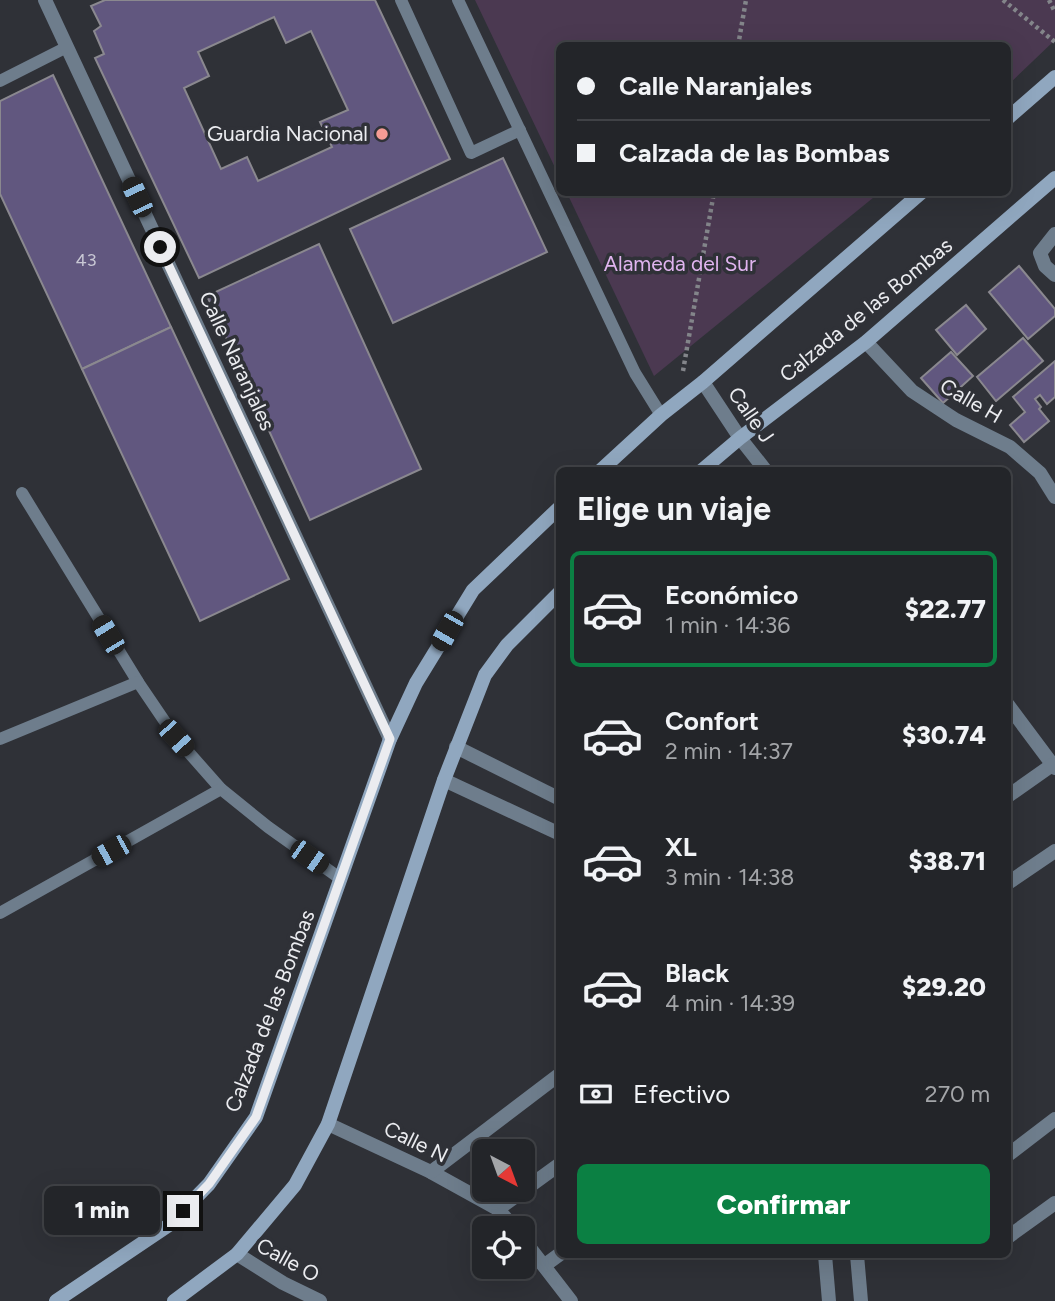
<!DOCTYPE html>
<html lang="es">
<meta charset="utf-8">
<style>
body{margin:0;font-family:Figtree,sans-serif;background:#2b2d31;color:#f1f3f6;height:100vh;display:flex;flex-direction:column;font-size:26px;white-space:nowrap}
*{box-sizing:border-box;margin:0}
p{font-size:23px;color:#a3a5a8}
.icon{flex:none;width:38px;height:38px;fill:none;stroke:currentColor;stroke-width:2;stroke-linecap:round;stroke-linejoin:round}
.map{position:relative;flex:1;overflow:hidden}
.drawer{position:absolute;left:556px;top:467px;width:455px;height:791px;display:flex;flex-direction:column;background:#232529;border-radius:10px;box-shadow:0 7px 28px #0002,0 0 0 2px #404246}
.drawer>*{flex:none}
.top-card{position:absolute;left:556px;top:42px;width:455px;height:154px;border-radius:10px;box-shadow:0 7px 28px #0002,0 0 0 2px #404246;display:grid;align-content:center;height:154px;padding:0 21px;background:#232529}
.needle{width:46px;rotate:139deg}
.controls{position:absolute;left:472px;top:1139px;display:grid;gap:14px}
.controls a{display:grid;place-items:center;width:63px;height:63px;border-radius:10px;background:#232529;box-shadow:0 7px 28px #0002,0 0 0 2px #404246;font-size:35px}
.end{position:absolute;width:32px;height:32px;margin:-16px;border:9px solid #ebecf0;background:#111;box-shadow:0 0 0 4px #111}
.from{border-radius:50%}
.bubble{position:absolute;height:49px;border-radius:10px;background:#232529;box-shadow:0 7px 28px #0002,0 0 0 2px #404246;font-size:23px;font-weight:800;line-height:49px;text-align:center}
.car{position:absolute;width:21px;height:42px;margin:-21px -10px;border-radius:9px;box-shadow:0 0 5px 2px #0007;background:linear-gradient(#222 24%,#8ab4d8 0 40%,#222 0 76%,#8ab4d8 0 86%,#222 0)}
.top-card b{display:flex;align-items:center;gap:24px;height:66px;font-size:26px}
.top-card b+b{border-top:2px solid #404246}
.top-card i{width:18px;height:18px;background:#f1f3f6}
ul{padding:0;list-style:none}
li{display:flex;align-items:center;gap:21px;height:116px;margin:0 14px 10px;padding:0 7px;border:4px solid transparent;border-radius:10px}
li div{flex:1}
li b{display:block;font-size:26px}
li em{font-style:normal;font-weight:800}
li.current{border-color:#0b8043}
li>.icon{width:63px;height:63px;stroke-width:1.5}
h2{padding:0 21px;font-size:32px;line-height:84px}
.pay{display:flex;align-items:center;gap:18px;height:77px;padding:0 21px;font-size:26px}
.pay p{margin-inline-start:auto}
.cta{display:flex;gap:14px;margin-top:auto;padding:14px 21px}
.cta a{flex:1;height:80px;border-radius:10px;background:#0b8043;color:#fff;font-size:28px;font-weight:800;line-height:80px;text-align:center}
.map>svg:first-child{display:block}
.green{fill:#4b3951}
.building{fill:#61577f;stroke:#8a888f;stroke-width:2;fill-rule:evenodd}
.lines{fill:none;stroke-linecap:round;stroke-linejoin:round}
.path{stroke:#83858a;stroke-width:4.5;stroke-dasharray:3.5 3.5;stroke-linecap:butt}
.service{stroke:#6e7d8c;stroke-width:12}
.minor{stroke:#6e7d8c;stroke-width:14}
.secondary{stroke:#90a7bf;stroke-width:14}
.route{stroke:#ebecf0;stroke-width:9}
.poi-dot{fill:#f59c94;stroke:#2f3137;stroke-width:2.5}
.labels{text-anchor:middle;stroke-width:7;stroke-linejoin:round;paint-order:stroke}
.number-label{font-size:18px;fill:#c8c7d4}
.poi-label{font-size:21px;fill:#ebecf0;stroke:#2f3137;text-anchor:end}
.park-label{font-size:21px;fill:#e0b4ef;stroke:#2f3137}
.street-label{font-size:21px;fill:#ebecf0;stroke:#2f3137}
</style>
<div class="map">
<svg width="1055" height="1301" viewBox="0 0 1055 1301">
<rect width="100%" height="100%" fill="#2f3137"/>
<g class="green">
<path d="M475,0H1055V40L1008,85V46H560V178Z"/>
<path d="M567,193H879L654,376Z"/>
</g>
<g class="building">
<path d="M105,0H375L450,159L199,278L95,58L104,54L94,31L101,26L91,6ZM274,17L286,43L311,31L348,110L320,122L332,147L258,181L247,157L221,169L184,88L209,76L198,52Z"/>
<path d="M53,75L171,327L82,369L0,194V101Z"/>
<path d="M503,158L547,252L393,323L350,229Z"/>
<path d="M319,244L421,469L310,520L207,296Z"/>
<path d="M1019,266L1055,309V316L1028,339L989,292Z"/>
<path d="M966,305L986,329L957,355L936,330Z"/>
<path d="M171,327L289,579L200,621L82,369Z"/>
<path d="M1023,338L1043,361L996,401L977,377Z"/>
<path d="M951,352L973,376L943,403L921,378Z"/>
<path d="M1055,361V397L1047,404L1040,395L1035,399L1041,407L1039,409L1049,421L1024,442L1010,425L1025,412L1013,397Z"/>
</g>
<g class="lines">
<g class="path">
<path d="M1003,0L1055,42"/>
<path d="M1049,0L1055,12"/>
<path d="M738,46L746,0"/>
<path d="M683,371L714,192"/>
</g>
<g class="service">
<path d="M401,0L471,153L520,130"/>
<path d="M458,0L635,373L661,415"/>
<path d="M0,81L67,47"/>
<path d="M22,493L138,682L176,738L221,789L268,827L341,879"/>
<path d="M0,739L138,682"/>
<path d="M0,913L221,789"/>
</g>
<g class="minor">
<path d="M45,0L390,739"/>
<path d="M1055,234L1040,253L1045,266L1055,275"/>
<path d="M866,342L912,391L956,420L1010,447L1040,473L1055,497"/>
<path d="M703,382L740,438L766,471"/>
<path d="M1008,705L1055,768"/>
<path d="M456,747L560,799"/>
<path d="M444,780L560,834"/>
<path d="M1008,796L1052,765"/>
<path d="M1008,883L1055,851"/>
<path d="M328,1124L431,1172L498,1209L514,1228"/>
<path d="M1008,1155L1055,1119"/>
<path d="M431,1172L560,1074"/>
<path d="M498,1209L560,1164"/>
<path d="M1008,1237L1055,1203"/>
<path d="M523,1239L571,1301"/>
<path d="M237,1254L283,1283L320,1301"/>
<path d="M825,1255L829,1301"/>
<path d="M857,1255L861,1301"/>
<path d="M545,1265L560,1254"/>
</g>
<g class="secondary">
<path d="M1008,118L1055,77"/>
<path d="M600,471L661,415L703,382L922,192"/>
<path d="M701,471L740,438L866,342L1055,178"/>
<path d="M56,1301L169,1225L209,1184L256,1117L390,739L416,683L473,590L560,507"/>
<path d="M174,1301L237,1254L295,1185L328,1124L444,780L485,675L507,645L560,592"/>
</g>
</g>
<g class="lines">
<path class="route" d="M160,247L390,739L256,1117L209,1184L183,1211"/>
</g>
<circle class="poi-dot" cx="382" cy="134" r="7"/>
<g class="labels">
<g class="number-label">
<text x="86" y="266">43</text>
</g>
<g class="poi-label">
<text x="368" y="141">Guardia Nacional</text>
</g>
<g class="park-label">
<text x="680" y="271">Alameda del Sur</text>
</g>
<g class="street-label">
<text transform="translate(866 310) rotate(-39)" y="7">Calzada de las Bombas</text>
<text transform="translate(237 361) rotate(65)" y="7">Calle Naranjales</text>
<text transform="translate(971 401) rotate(30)" y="7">Calle H</text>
<text transform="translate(751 415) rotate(55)" y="7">Calle J</text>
<text transform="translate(270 1011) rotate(-69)" y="7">Calzada de las Bombas</text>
<text transform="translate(416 1142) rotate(26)" y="7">Calle N</text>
<text transform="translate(288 1260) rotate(29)" y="7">Calle O</text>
</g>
</g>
</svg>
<div class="controls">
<a><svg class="needle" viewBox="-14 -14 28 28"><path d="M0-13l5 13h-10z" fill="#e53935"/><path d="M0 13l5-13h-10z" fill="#a3a5a8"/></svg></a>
<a><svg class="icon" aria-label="locate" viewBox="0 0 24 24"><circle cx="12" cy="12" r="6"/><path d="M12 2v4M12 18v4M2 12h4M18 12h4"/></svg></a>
</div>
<i class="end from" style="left:160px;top:247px"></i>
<i class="end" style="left:183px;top:1211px"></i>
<div class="bubble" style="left:44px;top:1186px;width:116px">1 min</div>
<i class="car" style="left:137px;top:197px;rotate:335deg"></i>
<i class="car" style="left:447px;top:631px;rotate:210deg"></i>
<i class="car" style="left:108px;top:635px;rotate:329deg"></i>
<i class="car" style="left:176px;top:738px;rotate:138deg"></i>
<i class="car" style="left:111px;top:851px;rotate:241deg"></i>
<i class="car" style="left:309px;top:857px;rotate:125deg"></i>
<div class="top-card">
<b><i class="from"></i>Calle Naranjales</b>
<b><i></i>Calzada de las Bombas</b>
</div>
<section class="drawer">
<h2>Elige un viaje</h2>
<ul>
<li class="current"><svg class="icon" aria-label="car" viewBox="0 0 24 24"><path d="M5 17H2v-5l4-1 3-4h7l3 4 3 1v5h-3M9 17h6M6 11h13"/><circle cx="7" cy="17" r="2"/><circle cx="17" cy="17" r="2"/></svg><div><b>Económico</b><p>1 min · 14:36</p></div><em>$22.77</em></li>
<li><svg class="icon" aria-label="car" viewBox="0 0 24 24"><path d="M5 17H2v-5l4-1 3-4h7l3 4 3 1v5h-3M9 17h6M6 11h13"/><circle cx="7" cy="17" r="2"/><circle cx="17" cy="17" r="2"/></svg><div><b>Confort</b><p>2 min · 14:37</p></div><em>$30.74</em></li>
<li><svg class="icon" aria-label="car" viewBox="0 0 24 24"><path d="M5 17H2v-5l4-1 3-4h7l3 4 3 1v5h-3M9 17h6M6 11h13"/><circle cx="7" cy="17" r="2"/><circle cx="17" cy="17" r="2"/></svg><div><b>XL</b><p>3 min · 14:38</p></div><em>$38.71</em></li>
<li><svg class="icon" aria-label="car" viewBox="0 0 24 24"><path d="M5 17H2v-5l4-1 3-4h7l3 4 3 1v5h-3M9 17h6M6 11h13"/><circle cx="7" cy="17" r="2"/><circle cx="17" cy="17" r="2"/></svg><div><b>Black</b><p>4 min · 14:39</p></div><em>$29.20</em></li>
</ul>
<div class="pay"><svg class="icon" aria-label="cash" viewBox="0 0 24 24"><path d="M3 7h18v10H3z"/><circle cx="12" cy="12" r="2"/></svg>Efectivo<p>270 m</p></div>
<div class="cta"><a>Confirmar</a></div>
</section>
</div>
